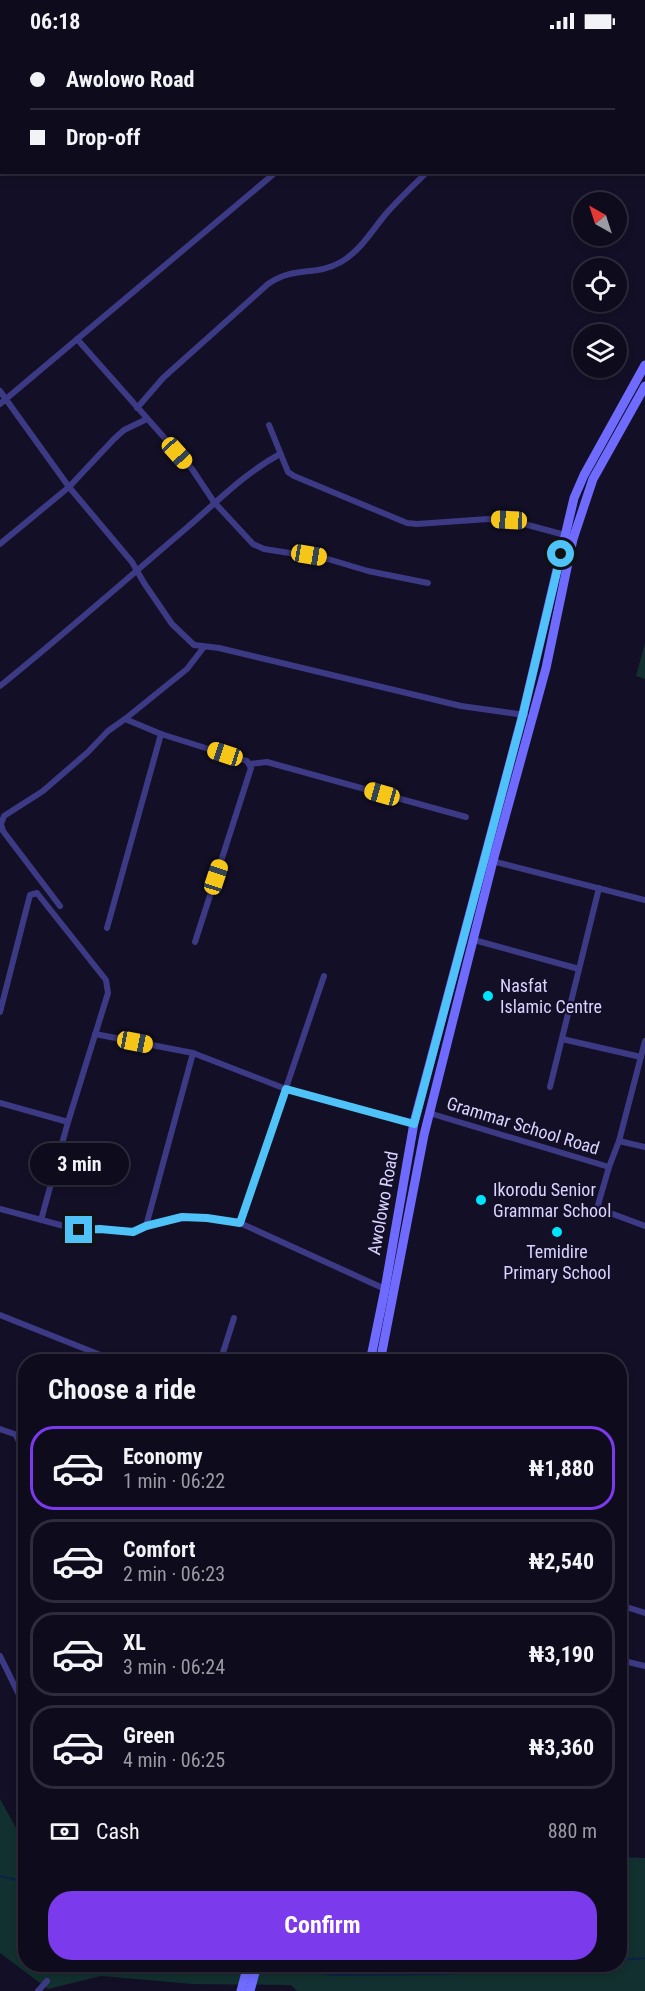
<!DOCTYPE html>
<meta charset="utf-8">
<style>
body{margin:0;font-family:"Roboto Condensed",sans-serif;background:#1c1929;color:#f1f3f6;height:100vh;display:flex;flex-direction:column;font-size:22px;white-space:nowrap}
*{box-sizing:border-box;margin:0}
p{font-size:20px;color:#9b9ba3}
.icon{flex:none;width:33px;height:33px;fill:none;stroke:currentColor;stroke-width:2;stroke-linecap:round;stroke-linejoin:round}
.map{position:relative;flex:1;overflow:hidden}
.details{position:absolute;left:18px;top:1312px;width:609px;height:618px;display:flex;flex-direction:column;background:#0e0b1c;border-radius:24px;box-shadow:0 3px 9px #0003,0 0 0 2px #2e2b3b}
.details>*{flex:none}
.guide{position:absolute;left:0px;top:0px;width:645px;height:132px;box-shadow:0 3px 9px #0003,0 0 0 2px #2e2b3b;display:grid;align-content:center;height:132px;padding:0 30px;background:#0e0b1c}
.needle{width:39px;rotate:321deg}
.tools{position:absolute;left:573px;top:150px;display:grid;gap:12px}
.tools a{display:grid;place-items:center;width:54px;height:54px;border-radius:50%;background:#0e0b1c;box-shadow:0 3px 9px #0003,0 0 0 2px #2e2b3b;font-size:30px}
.end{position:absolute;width:27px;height:27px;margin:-14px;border:8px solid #4fc3f7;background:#111;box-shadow:0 0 0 3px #111}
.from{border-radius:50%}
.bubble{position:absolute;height:42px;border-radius:21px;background:#0e0b1c;box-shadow:0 3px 9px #0003,0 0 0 2px #2e2b3b;font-size:20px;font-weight:700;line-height:42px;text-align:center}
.car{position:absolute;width:18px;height:36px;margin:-18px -9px;border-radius:8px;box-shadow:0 0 4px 2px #0007;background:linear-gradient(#f5c518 24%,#345 0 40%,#f5c518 0 76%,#345 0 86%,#f5c518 0)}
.guide b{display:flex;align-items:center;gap:21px;height:57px;font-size:22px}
.guide b+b{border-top:2px solid #2e2b3b}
.guide i{width:15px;height:15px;background:#f1f3f6}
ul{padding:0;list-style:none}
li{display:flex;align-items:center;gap:18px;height:84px;margin:0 12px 9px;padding:0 18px;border:3px solid #2e2b3b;border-radius:24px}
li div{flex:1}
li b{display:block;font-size:22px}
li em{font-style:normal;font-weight:700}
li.active{border-color:#7c3aed}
li>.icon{width:54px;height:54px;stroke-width:1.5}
h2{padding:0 30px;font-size:27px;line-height:72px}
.pay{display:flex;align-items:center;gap:15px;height:66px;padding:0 30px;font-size:22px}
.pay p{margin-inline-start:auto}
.cta{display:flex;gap:12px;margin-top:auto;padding:12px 30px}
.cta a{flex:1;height:69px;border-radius:24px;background:#7c3aed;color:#fff;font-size:24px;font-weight:700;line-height:69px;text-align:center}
.status{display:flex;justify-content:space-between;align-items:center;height:42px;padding:0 30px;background:#0e0b1c;direction:ltr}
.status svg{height:16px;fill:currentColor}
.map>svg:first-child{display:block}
.green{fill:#12302f}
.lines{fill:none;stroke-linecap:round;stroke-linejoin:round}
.stream{stroke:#0c2248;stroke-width:2}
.minor{stroke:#3d3a85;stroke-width:6}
.secondary{stroke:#6f6bff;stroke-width:9}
.route{stroke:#4fc3f7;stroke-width:8}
.poi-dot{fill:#00e5ff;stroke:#130f26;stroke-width:2}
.labels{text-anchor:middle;stroke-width:4.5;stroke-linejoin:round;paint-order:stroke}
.poi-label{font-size:18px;fill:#d9d4ff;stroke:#130f26;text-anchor:start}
.street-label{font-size:18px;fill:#d9d4ff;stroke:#130f26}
</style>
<div class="status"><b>06:18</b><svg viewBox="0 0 49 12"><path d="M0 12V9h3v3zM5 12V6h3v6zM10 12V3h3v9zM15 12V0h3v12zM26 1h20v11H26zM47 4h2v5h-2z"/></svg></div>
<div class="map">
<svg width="645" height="1949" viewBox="0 0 645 1949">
<rect width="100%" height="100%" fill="#130f26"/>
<g class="green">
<path d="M645,601V637L636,634Z"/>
<path d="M0,1757L25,1802L26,1923H620V1815L645,1816V1949H297L291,1943L193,1942L101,1934L48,1947L0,1911Z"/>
</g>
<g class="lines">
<g class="stream">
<path d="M0,1834L26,1840"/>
<path d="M620,1918L645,1916"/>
<path d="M286,1923L332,1933L448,1932L553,1923"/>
</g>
<g class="minor">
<path d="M599,0L601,2"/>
<path d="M438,2V0"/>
<path d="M644,51L645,53"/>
<path d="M77,297L192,427L214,460L253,502L264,507L328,517L368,529L428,541"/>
<path d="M0,349L69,445L132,520L144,541L172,582L194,603L219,606L461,664L525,673"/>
<path d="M0,362L276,130"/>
<path d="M137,366L163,336L268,242C295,223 315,235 341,220C360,209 371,190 385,173C398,158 413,144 427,130"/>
<path d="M269,383L288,430L294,434L407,481L417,482L488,477L509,478L565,493"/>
<path d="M0,502L69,445L114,397L124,388L147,377"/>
<path d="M0,644C62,594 122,541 183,489C215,462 243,432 280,412"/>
<path d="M125,677L161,692L247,719L251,726L195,900"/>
<path d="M250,722L267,720L466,775"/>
<path d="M492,819L645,858"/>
<path d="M60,864L3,789L1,782L4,774L43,749L88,710L108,689L125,677L187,627L204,605"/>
<path d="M107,886L161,692"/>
<path d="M474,898L579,927"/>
<path d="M0,970L30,853L37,851L106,938L108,951L68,1080L41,1178"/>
<path d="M95,992L193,1011L286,1047L414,1081"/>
<path d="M562,997L641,1015"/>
<path d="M645,999L619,1099L609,1125L598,1163L602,1168L645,1184"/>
<path d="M550,1045L599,846"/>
<path d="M0,1061L68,1080"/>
<path d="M429,1071L609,1125"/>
<path d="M619,1099L645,1105"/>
<path d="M0,1167L79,1188L100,1187L133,1189L146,1184L182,1175L207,1176L240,1181L385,1247"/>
<path d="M240,1181L324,934"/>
<path d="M146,1184L193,1011"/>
<path d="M0,1273L118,1320"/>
<path d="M220,1320L234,1276"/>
<path d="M0,1387L26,1396"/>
<path d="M16,1393L26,1415"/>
<path d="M620,1563L645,1571"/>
<path d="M0,1614L26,1667"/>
<path d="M620,1618L645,1624"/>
<path d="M38,1949L47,1939"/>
</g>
<g class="secondary">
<path d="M370,1320L385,1247L414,1081L523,672L574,456L584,433L645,323"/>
<path d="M380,1320L424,1093L493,819L546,626L573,497L593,437L645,344"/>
<path d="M241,1949L248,1923"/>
<path d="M250,1949L257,1923"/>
</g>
</g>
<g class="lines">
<path class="route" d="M79,1188L100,1187L133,1190L146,1184L182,1175L207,1176L240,1181L286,1047L414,1082L523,672L561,512"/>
</g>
<g class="poi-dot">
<circle cx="488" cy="954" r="6"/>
<circle cx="481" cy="1158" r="6"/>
<circle cx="557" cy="1190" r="6"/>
</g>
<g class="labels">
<g class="poi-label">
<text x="500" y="950">Nasfat<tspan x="500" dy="21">Islamic Centre</tspan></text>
<text x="493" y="1154">Ikorodu Senior<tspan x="493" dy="21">Grammar School</tspan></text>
<text x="557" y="1216" text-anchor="middle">Temidire<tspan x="557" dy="21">Primary School</tspan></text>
</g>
<g class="street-label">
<text transform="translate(523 1084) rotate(17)" y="6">Grammar School Road</text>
<text transform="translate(383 1161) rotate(-80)" y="6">Awolowo Road</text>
</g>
</g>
</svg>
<div class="tools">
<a><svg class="needle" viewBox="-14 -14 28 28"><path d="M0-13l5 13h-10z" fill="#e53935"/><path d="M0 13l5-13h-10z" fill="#9b9ba3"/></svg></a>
<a><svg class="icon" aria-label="locate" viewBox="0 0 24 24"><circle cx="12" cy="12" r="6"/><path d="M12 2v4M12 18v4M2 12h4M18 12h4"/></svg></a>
<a><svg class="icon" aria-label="layers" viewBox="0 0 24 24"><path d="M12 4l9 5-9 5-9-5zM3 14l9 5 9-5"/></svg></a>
</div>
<i class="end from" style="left:561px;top:512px"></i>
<i class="end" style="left:79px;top:1188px"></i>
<div class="bubble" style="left:30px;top:1101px;width:99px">3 min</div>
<i class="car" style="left:177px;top:411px;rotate:138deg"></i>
<i class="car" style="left:509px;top:478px;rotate:273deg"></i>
<i class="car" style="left:309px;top:513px;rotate:100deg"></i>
<i class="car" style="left:225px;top:712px;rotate:288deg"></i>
<i class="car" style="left:382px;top:752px;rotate:286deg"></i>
<i class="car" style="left:216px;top:835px;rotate:18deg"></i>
<i class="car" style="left:135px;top:1000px;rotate:101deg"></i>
<div class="guide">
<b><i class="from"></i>Awolowo Road</b>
<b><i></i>Drop-off</b>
</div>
<section class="details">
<h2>Choose a ride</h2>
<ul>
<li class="active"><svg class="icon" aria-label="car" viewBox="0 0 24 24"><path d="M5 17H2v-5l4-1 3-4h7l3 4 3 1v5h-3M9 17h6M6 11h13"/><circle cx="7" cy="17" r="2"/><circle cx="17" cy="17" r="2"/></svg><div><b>Economy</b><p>1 min · 06:22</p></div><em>₦1,880</em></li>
<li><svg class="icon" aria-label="car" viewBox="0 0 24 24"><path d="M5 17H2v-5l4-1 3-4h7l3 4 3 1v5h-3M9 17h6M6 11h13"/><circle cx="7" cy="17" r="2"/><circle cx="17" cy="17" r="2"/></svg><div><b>Comfort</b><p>2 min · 06:23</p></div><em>₦2,540</em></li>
<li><svg class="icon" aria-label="car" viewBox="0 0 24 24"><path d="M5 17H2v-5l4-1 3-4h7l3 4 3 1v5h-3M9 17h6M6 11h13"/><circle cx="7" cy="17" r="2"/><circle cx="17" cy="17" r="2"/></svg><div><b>XL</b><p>3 min · 06:24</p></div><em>₦3,190</em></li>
<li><svg class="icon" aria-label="car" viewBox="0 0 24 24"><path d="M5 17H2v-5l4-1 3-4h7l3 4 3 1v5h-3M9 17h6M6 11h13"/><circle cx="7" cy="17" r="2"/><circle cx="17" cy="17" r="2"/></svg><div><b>Green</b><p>4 min · 06:25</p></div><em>₦3,360</em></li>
</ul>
<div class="pay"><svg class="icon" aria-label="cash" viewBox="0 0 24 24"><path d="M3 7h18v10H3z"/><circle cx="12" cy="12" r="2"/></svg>Cash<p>880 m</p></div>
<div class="cta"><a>Confirm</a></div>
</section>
</div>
